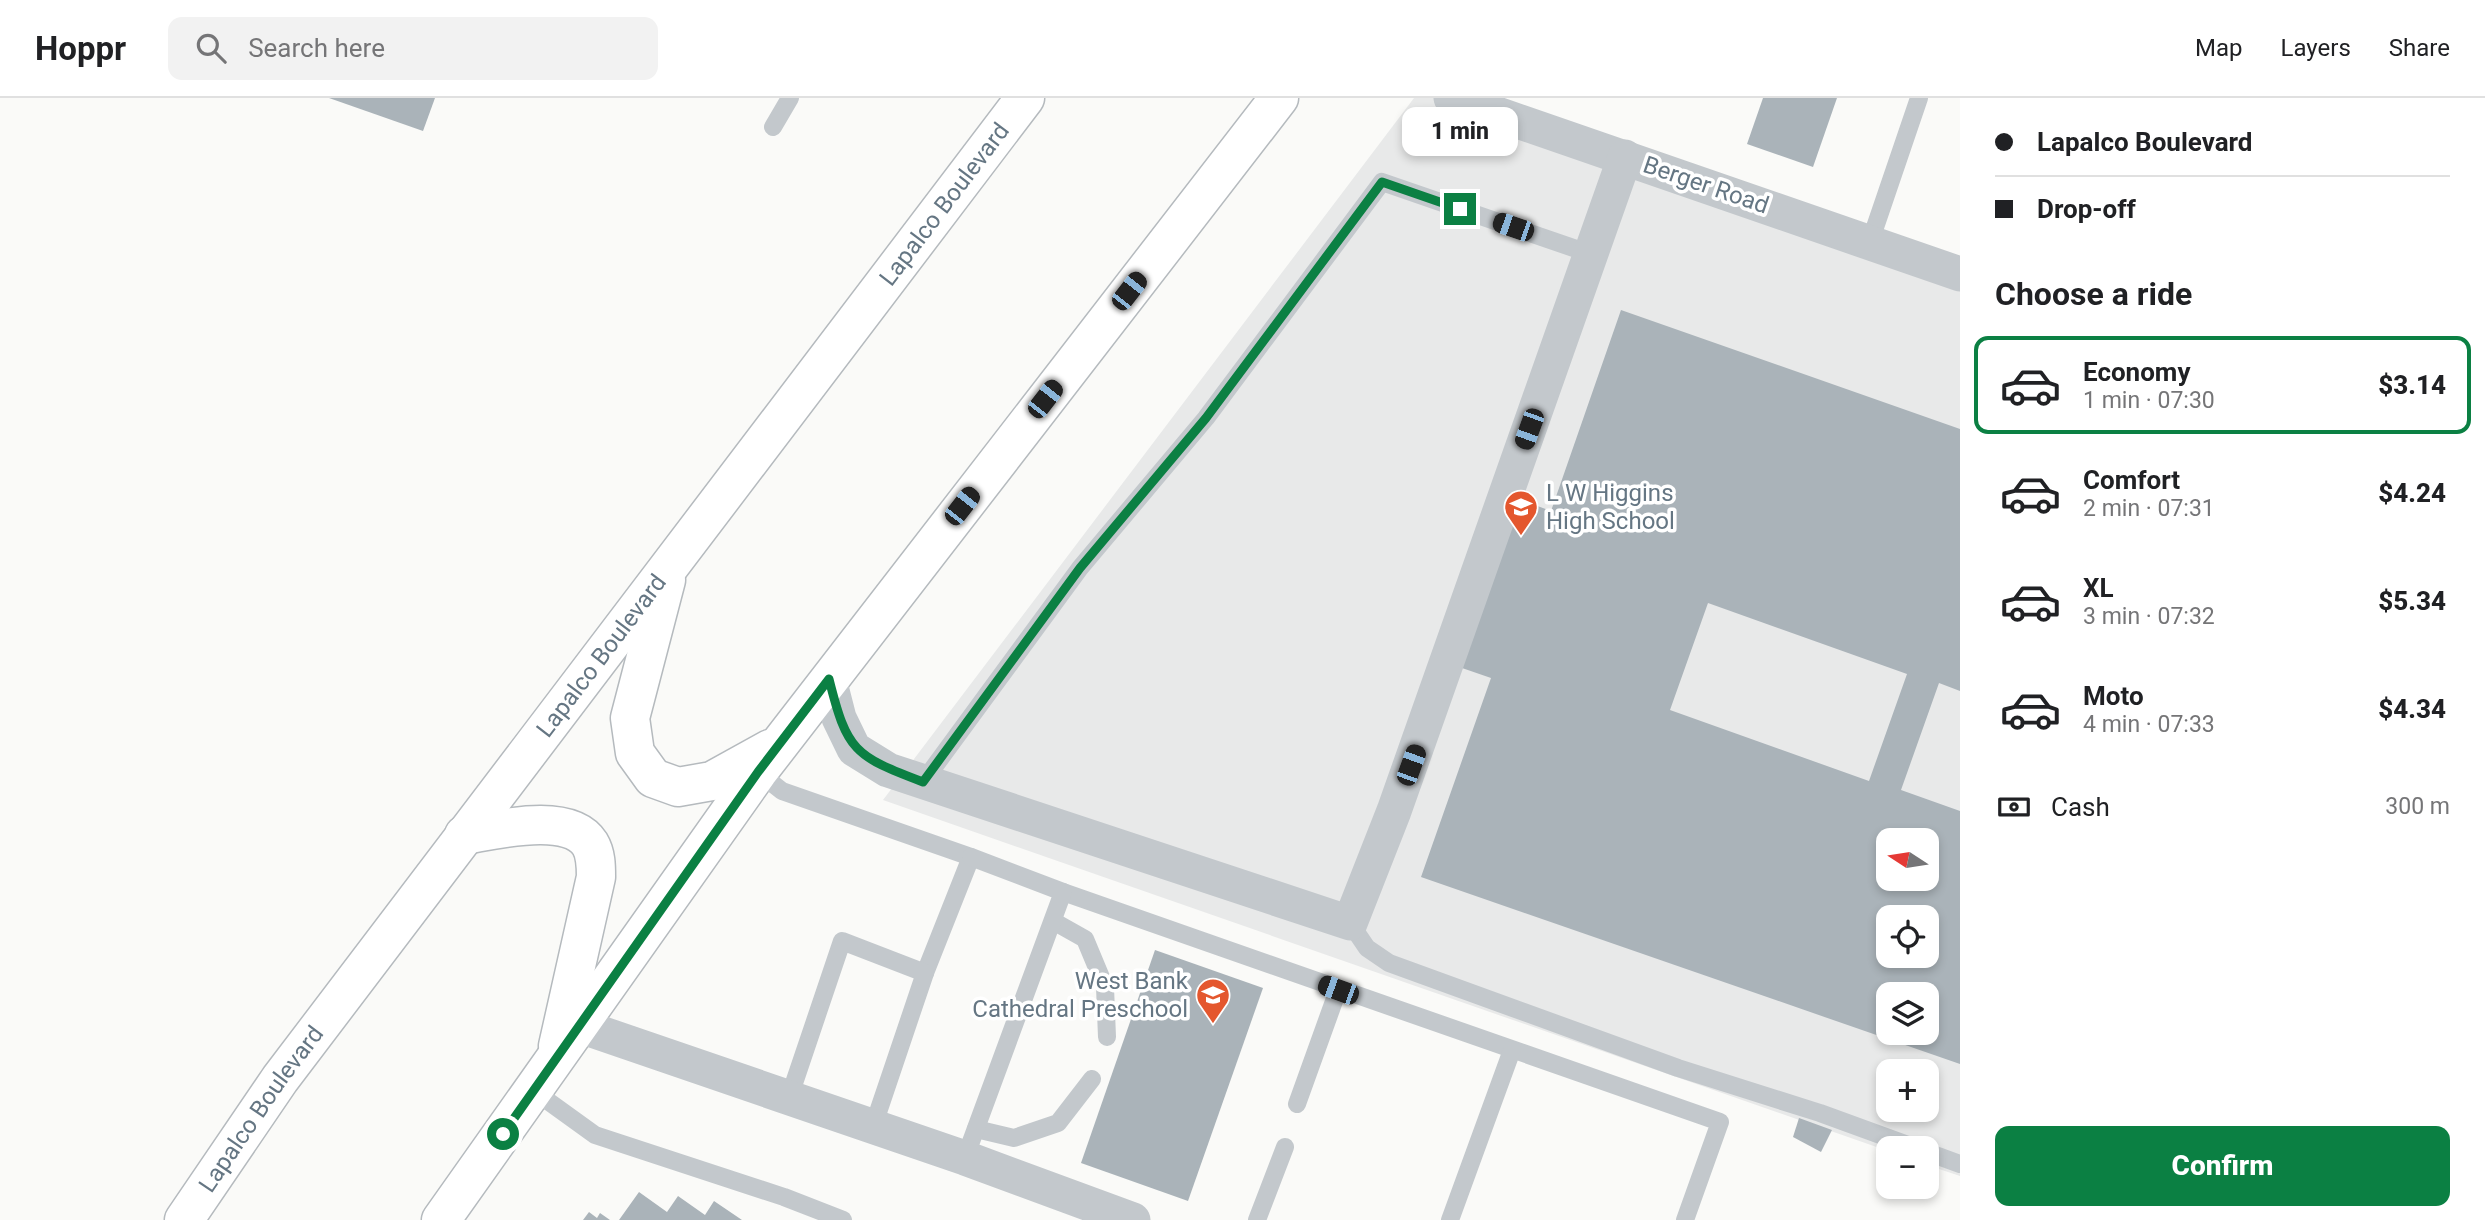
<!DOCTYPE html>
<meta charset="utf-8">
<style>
body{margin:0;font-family:Roboto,sans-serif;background:#f2f2f2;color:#202124;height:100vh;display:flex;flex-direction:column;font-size:26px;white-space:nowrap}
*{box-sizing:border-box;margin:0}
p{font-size:23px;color:#757577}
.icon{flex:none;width:38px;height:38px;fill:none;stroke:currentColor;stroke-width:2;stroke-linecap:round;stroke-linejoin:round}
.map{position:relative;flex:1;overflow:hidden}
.drawer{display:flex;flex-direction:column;background:#fff;width:525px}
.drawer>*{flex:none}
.banner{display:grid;align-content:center;height:154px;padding:0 35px;background:#fff}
.needle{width:46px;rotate:282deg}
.fabs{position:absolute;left:1876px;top:730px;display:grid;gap:14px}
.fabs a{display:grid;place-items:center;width:63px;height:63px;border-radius:14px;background:#fff;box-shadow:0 4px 10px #0003;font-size:35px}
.end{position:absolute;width:32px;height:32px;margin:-16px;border:9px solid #0b8043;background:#fff;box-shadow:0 0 0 4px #fff}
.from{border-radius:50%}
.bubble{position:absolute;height:49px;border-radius:14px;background:#fff;box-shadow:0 4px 10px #0003;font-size:23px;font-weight:800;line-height:49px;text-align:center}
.car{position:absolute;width:21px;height:42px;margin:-21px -10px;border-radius:9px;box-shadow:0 0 5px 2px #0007;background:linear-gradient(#222 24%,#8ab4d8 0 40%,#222 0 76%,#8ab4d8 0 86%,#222 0)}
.banner b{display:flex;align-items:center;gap:24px;height:66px;font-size:26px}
.banner b+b{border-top:2px solid #e0e0e0}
.banner i{width:18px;height:18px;background:#202124}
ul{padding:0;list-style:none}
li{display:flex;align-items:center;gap:21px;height:98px;margin:0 14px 10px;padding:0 21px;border:4px solid transparent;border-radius:14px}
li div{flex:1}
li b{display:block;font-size:26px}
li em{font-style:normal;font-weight:800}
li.selected{border-color:#0b8043}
li>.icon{width:63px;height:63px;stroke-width:1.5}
h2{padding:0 35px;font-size:32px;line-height:84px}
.pay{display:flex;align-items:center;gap:18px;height:77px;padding:0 35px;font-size:26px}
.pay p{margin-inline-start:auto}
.action{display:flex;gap:14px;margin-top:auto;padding:14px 35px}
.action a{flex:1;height:80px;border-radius:14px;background:#0b8043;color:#fff;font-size:28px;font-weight:800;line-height:80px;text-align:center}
header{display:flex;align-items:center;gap:42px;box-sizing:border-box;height:98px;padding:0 35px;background:#fff;border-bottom:2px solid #e0e0e0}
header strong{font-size:33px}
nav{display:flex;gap:38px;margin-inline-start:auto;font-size:24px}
.search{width:490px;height:63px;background:#f2f2f2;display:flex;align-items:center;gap:18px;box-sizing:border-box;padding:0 24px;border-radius:14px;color:#757577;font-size:26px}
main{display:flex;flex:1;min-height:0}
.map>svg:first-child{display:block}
.built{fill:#e8e9e9;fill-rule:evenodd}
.building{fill:#aab3b9;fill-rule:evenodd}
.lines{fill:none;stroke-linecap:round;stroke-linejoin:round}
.primary-casing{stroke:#b5babe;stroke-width:41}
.lane{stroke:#c3c8cc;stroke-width:18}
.street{stroke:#c3c8cc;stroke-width:35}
.primary{stroke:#fff;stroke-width:38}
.route{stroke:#0b8043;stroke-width:9}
.labels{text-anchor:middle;stroke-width:7;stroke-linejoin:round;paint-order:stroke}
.street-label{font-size:24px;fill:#657683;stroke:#fff}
.poi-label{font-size:24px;fill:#657683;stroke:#fff;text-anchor:start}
</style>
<header>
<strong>Hoppr</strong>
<div class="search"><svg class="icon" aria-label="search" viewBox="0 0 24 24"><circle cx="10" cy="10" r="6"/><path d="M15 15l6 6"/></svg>Search here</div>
<nav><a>Map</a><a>Layers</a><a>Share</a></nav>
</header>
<main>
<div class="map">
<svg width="1960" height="1122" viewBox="0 0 1960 1122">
<rect width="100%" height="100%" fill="#fafaf8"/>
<path class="built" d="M1414,0H1451L1960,175V1078L1927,1067V1050H1888V1053L883,702ZM1888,742H1927V780H1888ZM1888,819H1927V858H1888ZM1888,896H1927V934H1888ZM1888,973H1927V1012H1888Z"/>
<g class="building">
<path d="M329,0H435L423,33Z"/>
<path d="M1763,0H1837L1813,69L1747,46Z"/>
<path d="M1621,212L1960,331V593L1939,585L1901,692L1960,713V966L1421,779L1491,580L1462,570L1521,402L1551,413ZM1708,505L1907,576L1869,683L1670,612ZM1888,742H1927V780H1888ZM1888,819H1927V858H1888ZM1888,896H1927V934H1888Z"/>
<path d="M1155,852L1263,890L1188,1103L1081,1065Z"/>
<path d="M1799,1020L1832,1032L1821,1054L1793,1039Z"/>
<path d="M639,1094L667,1114L678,1098L705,1117L714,1103L742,1122H619Z"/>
<path d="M589,1114L597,1120L600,1115L610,1122H583Z"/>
</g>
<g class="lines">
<g class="primary-casing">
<g id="primary">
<path d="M666,482L630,620L635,655L653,680L678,689L712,683L770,651"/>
<path d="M464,737C496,732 569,713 590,746C596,756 596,768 596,779L558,948"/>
<path id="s1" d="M184,1122L280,981L1025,0"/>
<path d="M441,1122L758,674L1279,0"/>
</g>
</g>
<g class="lane">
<path d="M773,29L790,0"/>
<path d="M1870,144L1919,0"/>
<path d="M758,674L782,693L971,759L925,875"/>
<path d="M923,684L1080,470L1206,320L1382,84L1591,156"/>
<path d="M1063,794L1720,1024L1685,1122"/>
<path d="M1053,823L1085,841L1105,889L1107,939"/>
<path d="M1350,825L1367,850L1389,865L1678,970L1820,1015L1916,1050"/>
<path d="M534,993L595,1037L784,1099L843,1122"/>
<path d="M789,1000L842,843L925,875L873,1029"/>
<path d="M1297,1006L1338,892"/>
<path d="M976,1031L1014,1040L1058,1025L1092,981"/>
<path d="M1927,1054L1960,1066"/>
<path d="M965,1060L1063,794L971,759"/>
<path d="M1257,1122L1285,1049"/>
<path d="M1450,1122L1512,952"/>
</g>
<g class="street">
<path d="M1451,0L1960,176"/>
<path d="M829,581L839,620L854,651L888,672L1350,825L1394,713L1625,59"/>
<path d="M580,928L965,1060L1133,1122"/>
</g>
<use href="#primary" class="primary"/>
</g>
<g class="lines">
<path class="route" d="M503,1036L758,674L829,581C847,653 854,658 923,684L1080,470L1206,320L1382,84L1460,111"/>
</g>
<defs>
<g id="school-pin" transform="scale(1.75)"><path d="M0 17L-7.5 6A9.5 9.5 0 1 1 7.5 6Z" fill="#e4572e" stroke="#fff"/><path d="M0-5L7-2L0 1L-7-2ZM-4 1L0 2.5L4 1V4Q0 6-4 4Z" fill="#fff"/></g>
</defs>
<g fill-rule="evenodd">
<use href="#school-pin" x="1521" y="409"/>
<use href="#school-pin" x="1213" y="897"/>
</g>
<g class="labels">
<g class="street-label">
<text transform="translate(1706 87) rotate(19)" y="8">Berger Road</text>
<text dy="8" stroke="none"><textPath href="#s1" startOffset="1269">Lapalco Boulevard</textPath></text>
<text dy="8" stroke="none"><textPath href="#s1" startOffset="702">Lapalco Boulevard</textPath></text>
<text dy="8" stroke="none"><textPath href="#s1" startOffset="135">Lapalco Boulevard</textPath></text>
</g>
<g class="poi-label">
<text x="1546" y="403">L W Higgins<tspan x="1546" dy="28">High School</tspan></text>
<text x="1188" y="891" text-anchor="end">West Bank<tspan x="1188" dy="28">Cathedral Preschool</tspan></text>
</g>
</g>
</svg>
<div class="fabs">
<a><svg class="needle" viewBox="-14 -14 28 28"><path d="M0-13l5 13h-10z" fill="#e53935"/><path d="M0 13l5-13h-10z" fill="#757577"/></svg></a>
<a><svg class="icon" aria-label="locate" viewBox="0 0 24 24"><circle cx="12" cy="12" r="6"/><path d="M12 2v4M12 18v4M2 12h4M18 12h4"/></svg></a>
<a><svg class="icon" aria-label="layers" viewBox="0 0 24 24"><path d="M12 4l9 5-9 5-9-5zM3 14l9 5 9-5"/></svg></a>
<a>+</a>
<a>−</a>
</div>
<i class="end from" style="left:503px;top:1036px"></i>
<i class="end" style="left:1460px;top:111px"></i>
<div class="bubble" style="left:1402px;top:9px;width:116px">1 min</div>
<i class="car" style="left:1513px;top:129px;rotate:289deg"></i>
<i class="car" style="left:1129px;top:193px;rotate:38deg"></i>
<i class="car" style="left:1045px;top:301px;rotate:38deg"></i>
<i class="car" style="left:1529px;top:331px;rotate:200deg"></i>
<i class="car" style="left:962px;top:408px;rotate:38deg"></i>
<i class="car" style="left:1411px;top:667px;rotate:20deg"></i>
<i class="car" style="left:1338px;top:892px;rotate:290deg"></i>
</div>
<section class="drawer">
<div class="banner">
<b><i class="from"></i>Lapalco Boulevard</b>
<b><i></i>Drop-off</b>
</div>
<h2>Choose a ride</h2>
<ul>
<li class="selected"><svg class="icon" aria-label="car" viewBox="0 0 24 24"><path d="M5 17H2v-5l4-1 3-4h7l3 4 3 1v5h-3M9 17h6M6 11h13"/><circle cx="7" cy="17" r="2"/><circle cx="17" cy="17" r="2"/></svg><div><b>Economy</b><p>1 min · 07:30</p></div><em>$3.14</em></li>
<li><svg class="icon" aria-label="car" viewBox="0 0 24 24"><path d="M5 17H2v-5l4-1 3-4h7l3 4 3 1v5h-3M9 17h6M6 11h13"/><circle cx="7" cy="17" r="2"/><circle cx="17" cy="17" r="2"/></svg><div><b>Comfort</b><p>2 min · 07:31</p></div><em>$4.24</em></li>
<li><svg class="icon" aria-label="car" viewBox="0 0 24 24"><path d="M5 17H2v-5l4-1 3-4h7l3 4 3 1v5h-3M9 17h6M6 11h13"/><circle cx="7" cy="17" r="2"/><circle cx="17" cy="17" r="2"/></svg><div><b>XL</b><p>3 min · 07:32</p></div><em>$5.34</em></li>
<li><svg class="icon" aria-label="car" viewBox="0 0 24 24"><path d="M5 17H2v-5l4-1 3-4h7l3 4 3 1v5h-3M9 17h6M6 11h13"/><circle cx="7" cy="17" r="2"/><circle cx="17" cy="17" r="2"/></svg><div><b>Moto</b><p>4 min · 07:33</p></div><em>$4.34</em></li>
</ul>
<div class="pay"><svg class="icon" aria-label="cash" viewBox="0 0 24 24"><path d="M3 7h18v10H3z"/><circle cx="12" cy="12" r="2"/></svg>Cash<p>300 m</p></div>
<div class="action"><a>Confirm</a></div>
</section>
</main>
